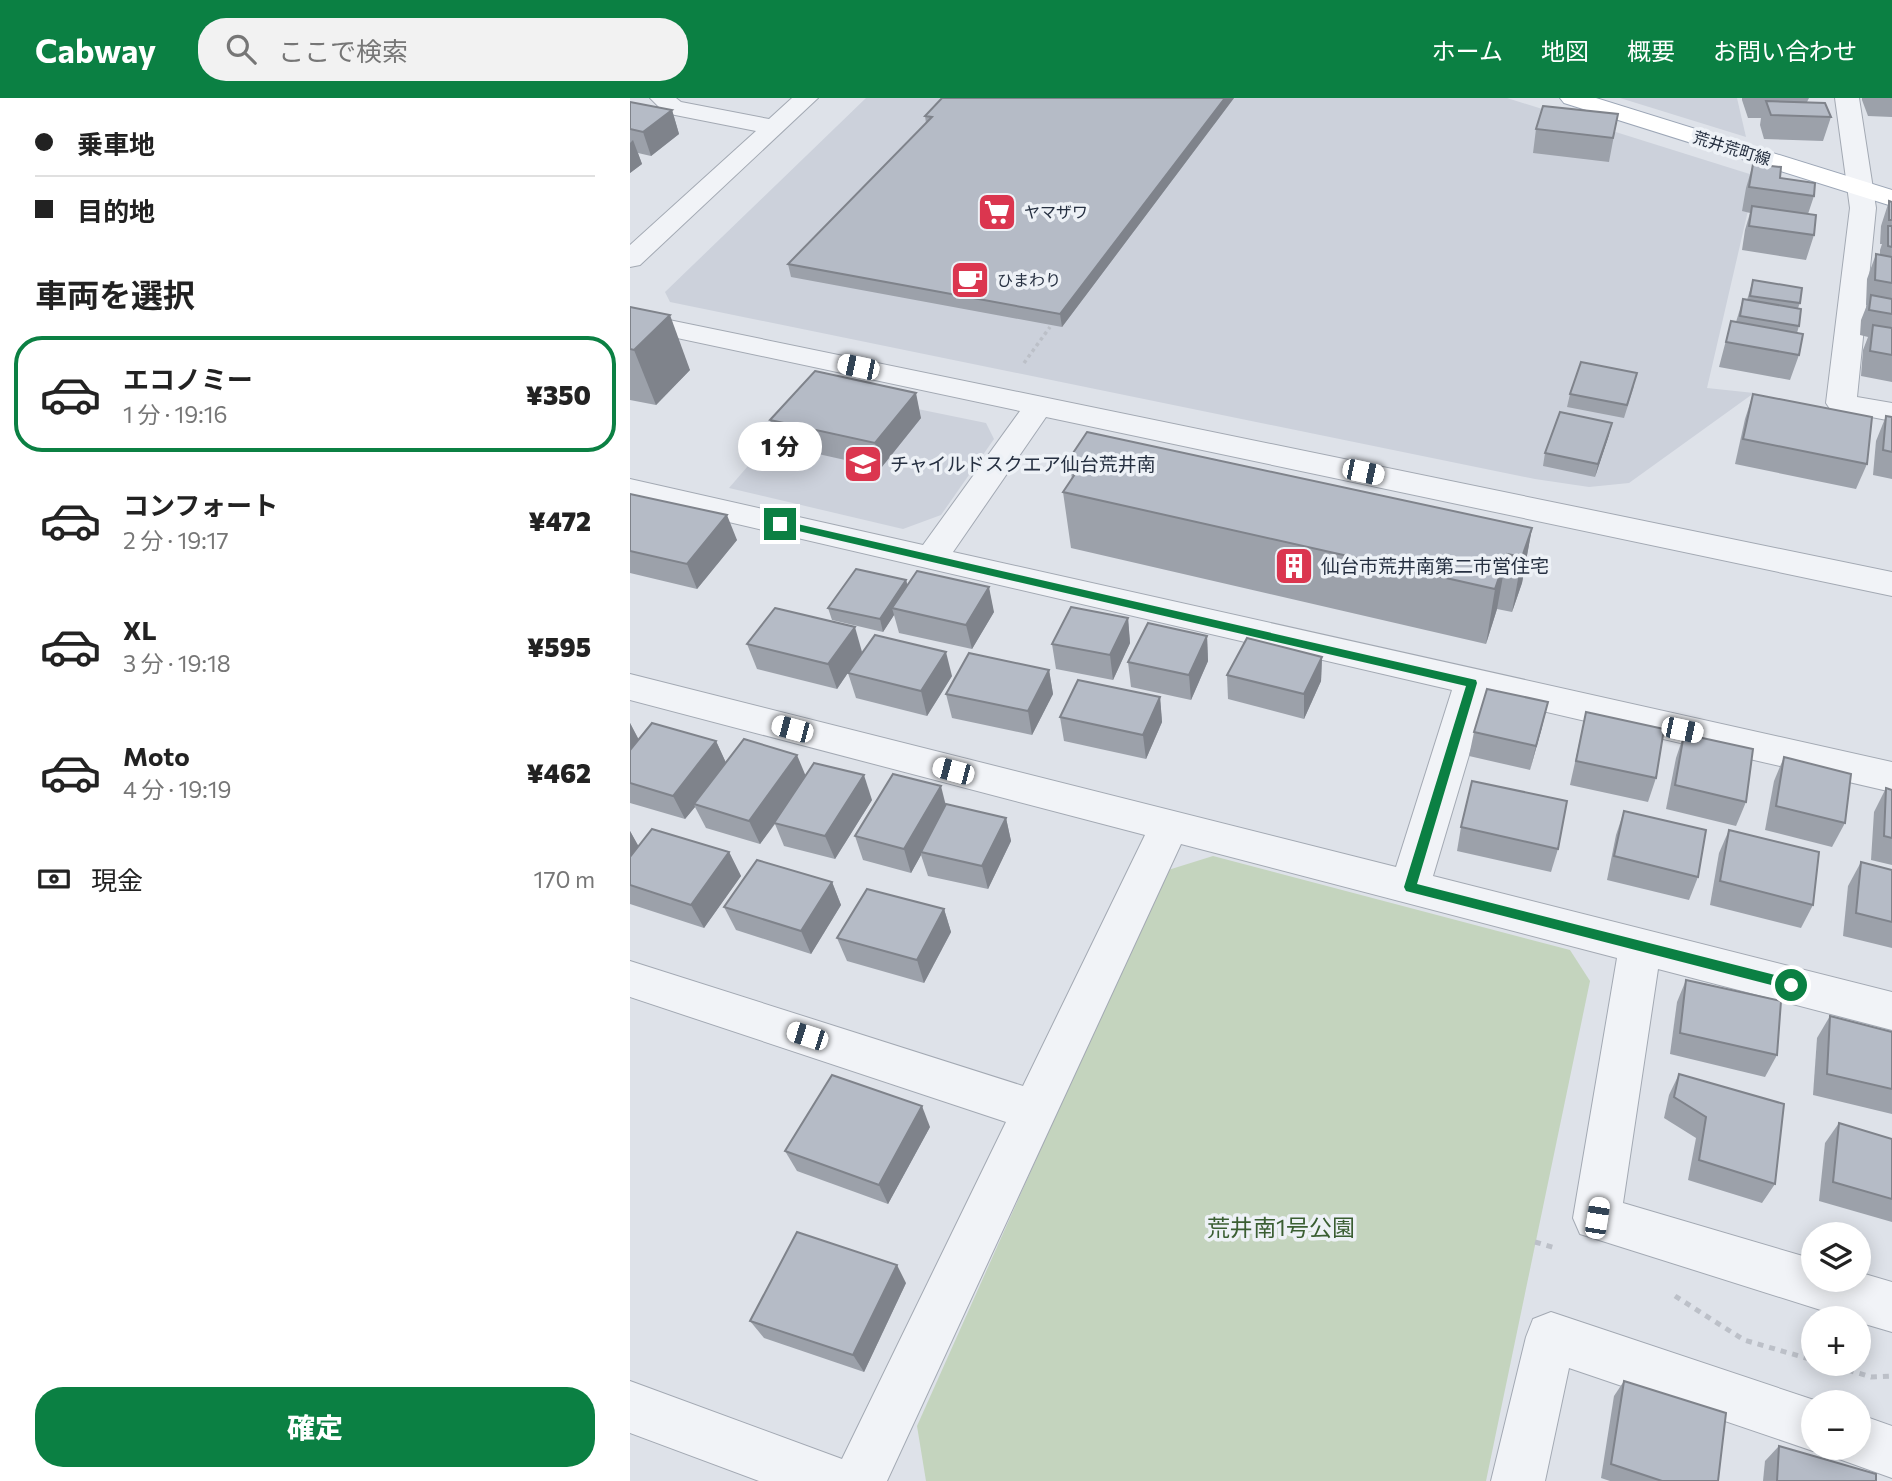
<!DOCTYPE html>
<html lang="ja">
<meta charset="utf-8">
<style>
body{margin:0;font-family:Commissioner,"Noto Sans JP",sans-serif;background:#f2f2f2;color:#222;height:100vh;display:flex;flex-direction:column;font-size:26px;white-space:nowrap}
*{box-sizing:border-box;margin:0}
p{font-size:23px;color:#767676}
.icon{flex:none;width:38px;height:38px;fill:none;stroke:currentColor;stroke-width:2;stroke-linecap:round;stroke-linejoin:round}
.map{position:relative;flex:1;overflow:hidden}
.panel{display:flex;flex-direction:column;background:#fff;width:630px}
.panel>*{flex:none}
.top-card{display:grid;align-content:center;height:154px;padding:0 35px;background:#fff}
.buttons{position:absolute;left:1171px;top:1124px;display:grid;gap:14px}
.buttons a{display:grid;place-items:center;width:70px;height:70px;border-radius:50%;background:#fff;box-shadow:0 4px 18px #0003;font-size:35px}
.end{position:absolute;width:32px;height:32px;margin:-16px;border:9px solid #0b8043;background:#fff;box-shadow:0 0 0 4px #fff}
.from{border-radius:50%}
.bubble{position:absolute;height:49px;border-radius:24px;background:#fff;box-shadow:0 4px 18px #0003;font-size:23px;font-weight:800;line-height:49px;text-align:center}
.car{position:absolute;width:21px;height:42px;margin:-21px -10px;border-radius:9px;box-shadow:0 0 5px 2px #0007;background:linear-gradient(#fff 24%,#345 0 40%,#fff 0 76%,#345 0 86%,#fff 0)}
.top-card b{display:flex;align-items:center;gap:24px;height:66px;font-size:26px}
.top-card b+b{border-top:2px solid #e0e0e0}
.top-card i{width:18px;height:18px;background:#222}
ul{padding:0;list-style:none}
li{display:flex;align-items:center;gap:21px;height:116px;margin:0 14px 10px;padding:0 21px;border:4px solid transparent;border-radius:28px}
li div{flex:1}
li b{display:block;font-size:26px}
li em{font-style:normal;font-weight:800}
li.selected{border-color:#0b8043}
li>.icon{width:63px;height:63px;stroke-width:1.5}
h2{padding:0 35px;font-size:32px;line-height:84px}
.pay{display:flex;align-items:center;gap:18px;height:77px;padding:0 35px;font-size:26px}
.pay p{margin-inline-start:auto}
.action{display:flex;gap:14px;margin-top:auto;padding:14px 35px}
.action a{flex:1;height:80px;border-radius:28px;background:#0b8043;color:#fff;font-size:28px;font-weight:800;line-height:80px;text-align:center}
header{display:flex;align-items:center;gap:42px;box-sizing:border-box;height:98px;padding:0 35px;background:#0b8043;color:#fff}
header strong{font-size:33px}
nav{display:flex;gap:38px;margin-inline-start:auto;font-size:24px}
.search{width:490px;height:63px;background:#f2f2f2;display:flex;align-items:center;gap:18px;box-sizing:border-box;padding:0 24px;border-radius:28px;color:#767676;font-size:26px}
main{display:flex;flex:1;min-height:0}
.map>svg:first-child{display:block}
.built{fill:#ccd1db}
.green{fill:#c4d4be}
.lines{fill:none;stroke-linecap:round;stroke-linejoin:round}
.minor-casing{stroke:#a3a9b3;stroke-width:2}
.major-casing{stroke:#9ca6b6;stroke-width:2}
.path-far1{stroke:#bcc0c8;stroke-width:3.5;stroke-dasharray:3.5 3.5;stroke-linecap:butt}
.path{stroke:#bcc0c8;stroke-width:5;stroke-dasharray:6 6;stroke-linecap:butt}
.minor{fill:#f1f3f7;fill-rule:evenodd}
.major{fill:#fff;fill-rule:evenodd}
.wall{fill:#9ca1aa}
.shaded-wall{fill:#7f838b}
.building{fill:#b5bbc6;stroke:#7f838b;stroke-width:2}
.route{fill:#0b8043}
.labels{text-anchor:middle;stroke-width:7;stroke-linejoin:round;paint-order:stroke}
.far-street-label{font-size:16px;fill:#263041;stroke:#edf1f6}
.far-poi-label{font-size:16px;fill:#263041;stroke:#edf1f6;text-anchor:start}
.poi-label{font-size:19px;fill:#263041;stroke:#edf1f6;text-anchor:start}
.near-park-label{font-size:23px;fill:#3a5e32;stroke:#edf1f6}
</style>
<header>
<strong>Cabway</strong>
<div class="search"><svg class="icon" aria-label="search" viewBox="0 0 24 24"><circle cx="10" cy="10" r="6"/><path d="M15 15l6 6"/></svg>ここで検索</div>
<nav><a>ホーム</a><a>地図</a><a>概要</a><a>お問い合わせ</a></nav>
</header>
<main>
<section class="panel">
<div class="top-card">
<b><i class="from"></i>乗車地</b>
<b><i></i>目的地</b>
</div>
<h2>車両を選択</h2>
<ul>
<li class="selected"><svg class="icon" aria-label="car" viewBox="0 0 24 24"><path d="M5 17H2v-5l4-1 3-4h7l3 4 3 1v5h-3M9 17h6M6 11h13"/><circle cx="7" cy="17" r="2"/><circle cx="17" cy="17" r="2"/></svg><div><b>エコノミー</b><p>1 分 · 19:16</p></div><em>¥350</em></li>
<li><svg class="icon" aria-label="car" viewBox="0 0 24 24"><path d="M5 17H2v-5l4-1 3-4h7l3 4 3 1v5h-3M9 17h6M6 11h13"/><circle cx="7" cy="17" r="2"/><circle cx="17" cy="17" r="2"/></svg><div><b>コンフォート</b><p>2 分 · 19:17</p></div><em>¥472</em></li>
<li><svg class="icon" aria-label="car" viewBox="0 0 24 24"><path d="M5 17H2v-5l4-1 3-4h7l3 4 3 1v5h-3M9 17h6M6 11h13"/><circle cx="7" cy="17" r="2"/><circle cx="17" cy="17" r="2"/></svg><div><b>XL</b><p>3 分 · 19:18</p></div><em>¥595</em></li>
<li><svg class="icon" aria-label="car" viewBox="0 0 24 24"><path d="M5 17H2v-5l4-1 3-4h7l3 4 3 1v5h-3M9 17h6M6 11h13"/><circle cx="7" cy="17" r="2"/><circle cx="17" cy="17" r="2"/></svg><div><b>Moto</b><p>4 分 · 19:19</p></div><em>¥462</em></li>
</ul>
<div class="pay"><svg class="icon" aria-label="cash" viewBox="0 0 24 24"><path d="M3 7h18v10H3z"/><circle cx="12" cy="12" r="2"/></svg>現金<p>170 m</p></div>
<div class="action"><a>確定</a></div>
</section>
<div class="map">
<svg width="1262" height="1383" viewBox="0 0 1262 1383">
<rect width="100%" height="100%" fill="#dee2e9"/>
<g class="built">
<path d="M236,0H877L1126,78L1077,290L1124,295L999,385L959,389L905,381L40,204L35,194Z"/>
<path d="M990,0H1107L1116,39Z"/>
<path d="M185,290L356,325L364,341L311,417L273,431L99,390Z"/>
</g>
<path class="green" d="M583,758L940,852L960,883L856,1383H296L287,1328L535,773Z"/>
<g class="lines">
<g class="minor-casing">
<g id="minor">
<path d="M20,0H46L51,4L139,21L162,0H188L10,167L0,169V147L126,33L35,15Z"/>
<path d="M1205,0H1229L1246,110L1227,299L1262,305V323L1200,311L1196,305L1220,110Z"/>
<path d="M0,214L1262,474V498L416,319L323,454L1262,664V694L856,600L803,778L1262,894V932L1028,871L993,1105L1183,1161V1181H1228V1174L1262,1184V1234L1228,1224V1220H1216L950,1136L943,1120L987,860L551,746L257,1383H129L0,1335V1283L212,1361L376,1024L0,899V863L393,988L515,737L0,602V576L766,769L822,592L0,401V381L293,447L390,313L0,230Z"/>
<path d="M921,1214L1190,1304H1183V1349H1192L1183,1353L939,1270L915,1383H861L896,1239L903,1221Z"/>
<path d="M1228,1316L1262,1328V1380L1209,1361L1205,1349H1228Z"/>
</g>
</g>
<g class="major-casing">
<path id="major" d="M930,0H966L1262,92V108L934,5Z"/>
</g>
<path class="path-far1" d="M394,265L420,229"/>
<g class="path">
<path d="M905,1144L925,1150"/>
<path d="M1045,1198L1114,1242L1183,1262"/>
<path d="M1195,1265L1241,1279L1262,1278"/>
</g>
<use href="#minor" class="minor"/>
<use href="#major" class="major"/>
</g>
<g class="wall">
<path d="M604,0L432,229L161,179L158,166L296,25L295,18Z"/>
<path d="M1112,0H1179L1177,4L1201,19L1193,43L1134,41L1130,27L1131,20H1118L1112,2Z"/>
<path d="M1232,0H1262V19L1238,18L1232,2Z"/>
<path d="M0,4L42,12L49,36L21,58L8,55L12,66L0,75Z"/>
<path d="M988,16L979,64L903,55L906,31Z"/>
<path d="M1123,66L1184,98L1178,116L1184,137L1176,162L1112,152L1115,132L1120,115L1112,113L1116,90Z"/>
<path d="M1259,103L1262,104V284L1231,278L1233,252L1238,239L1230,237L1231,222L1237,207H1236L1237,181L1246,156L1250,157V152L1252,146H1250L1251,128Z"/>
<path d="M1123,182L1170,205L1168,210L1169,228L1167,235L1169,257L1160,282L1089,269L1101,223L1106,224L1113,201L1117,202Z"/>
<path d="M0,209L60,272L26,307L0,302Z"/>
<path d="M1004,288L994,320L937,309L940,296Z"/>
<path d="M1123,296L1237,366L1226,391L1105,366L1115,321Z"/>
<path d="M1256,318L1262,319V381L1243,377L1246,343Z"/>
<path d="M291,320L251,370L148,347L140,322Z"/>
<path d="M979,337L965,379L913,368L915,355Z"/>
<path d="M439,361L902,430L892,485L882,514L867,511L856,546L441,450L433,394L442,381Z"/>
<path d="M0,396L107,442L67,491L0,475Z"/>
<path d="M276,482L278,488L364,514L342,551L269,535L264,517L253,534L202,522L198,510Z"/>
<path d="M498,520L500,545L483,582L426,571L422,546Z"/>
<path d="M577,538L578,563L561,602L501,589L498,564Z"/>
<path d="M117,546L232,554L207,591L127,571Z"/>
<path d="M692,559L691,583L674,621L598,601L597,577Z"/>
<path d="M419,572L423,596L402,637L322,620L316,596Z"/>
<path d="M218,575L322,578L297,618L226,600Z"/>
<path d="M530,599L532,624L516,661L434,643L430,619Z"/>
<path d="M956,614L1026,680L1018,704L940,687Z"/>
<path d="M0,625L8,641L86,643L96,665L175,678L242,702L205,761L154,748L145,726L130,746L76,730L65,709L55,721L0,705Z"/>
<path d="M912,629L900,672L839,658L844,634Z"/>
<path d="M1054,636L1116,704L1106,728L1036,711L1046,660Z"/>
<path d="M1154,659L1215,725L1202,749L1135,732L1144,683Z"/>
<path d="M1256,690L1262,692V767L1241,762L1244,714Z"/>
<path d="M316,706L376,720L381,743L358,791L298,778L291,757L281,775L233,762L225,738Z"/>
<path d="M994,713L1068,779L1059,802L977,782L986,737Z"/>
<path d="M831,729L928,751L921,774L827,753Z"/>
<path d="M1099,732L1183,807L1171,830L1080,807L1089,755Z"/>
<path d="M0,733L8,748L99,754L111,778L74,830L0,806Z"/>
<path d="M1231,764L1262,772V850L1213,838L1218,788Z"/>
<path d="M202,784L211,807L181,856L106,832L94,809Z"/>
<path d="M314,811L321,834L294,885L217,863L207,840Z"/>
<path d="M1056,882L1147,957L1135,979L1040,956L1047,904Z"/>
<path d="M1200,918L1262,934V1016L1183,997L1187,940Z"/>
<path d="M1049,976L1145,1086L1132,1105L1058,1082L1066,1040L1034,1020L1039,997Z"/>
<path d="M1209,1025L1262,1041V1124L1189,1103L1195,1045Z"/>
<path d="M300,1029L258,1106L167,1073L155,1053Z"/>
<path d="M276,1185L234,1274L134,1240L120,1223Z"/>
<path d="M994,1283L1088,1383H980L971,1380L984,1298Z"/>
<path d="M1149,1348L1246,1383H1133L1135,1363Z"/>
</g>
<g class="shaded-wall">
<path d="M595,0H604L432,229L430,216Z"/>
<path d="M42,12L49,36L21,58L13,34Z"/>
<path d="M3,42L12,66L0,75V45Z"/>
<path d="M40,217L60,272L26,307L4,252Z"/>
<path d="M286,295L291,320L251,370L245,345Z"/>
<path d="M982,325L979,337L965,379L968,366Z"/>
<path d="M97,417L107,442L67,491L57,466Z"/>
<path d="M902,430L892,485L882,514L892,459Z"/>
<path d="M877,456L867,511L856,546L865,491Z"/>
<path d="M276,482L279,494L262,510L264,517L253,534L250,521Z"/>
<path d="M359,489L364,514L342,551L336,527Z"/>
<path d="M498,520L500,545L483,582L480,557Z"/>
<path d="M225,529L232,554L207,591L198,566Z"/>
<path d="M577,538L578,563L561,602L559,577Z"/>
<path d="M316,554L322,578L297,618L291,593Z"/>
<path d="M692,559L691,583L674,621V596Z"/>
<path d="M419,572L423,596L402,637L398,613Z"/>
<path d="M530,599L532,624L516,661L513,637Z"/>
<path d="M918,604L912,629L900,672L906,648Z"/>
<path d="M0,625L9,642L0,653Z"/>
<path d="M86,643L97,667L64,706L65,709L55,721L43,698Z"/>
<path d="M167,657L177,681L130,746L119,723Z"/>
<path d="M234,677L242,702L205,761L195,738Z"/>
<path d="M311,688L317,712L291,754V757L281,775L274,751Z"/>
<path d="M376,720L381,743L358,791L352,768Z"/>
<path d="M0,733L9,749L0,762Z"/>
<path d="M99,754L111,778L74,830L61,807Z"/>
<path d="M202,784L211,807L181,856L171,833Z"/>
<path d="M314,811L321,834L294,885L287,862Z"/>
<path d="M292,1008L300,1029L258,1106L249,1087Z"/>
<path d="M267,1167L276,1185L234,1274L223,1257Z"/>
</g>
<g class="building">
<path d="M312,0H595L430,216L158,166L302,19L295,18Z"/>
<path d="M1136,3L1195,5L1201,19L1141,17Z"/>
<path d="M0,4L42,12L13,34L0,31Z"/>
<path d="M913,8L988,16L983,40L906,31Z"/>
<path d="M1123,66L1151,69L1150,80L1185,85L1184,98L1119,89Z"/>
<path d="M1259,103L1262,104V122H1259Z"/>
<path d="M1122,108L1186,117L1184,137L1119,128Z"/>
<path d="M1258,128H1262V149L1258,148Z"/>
<path d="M1246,156L1262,159V185L1245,182Z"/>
<path d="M1123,182L1172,190L1170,205L1120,198Z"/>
<path d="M1241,197L1262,201V216L1239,212Z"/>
<path d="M1113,201L1171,211L1169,228L1110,218Z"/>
<path d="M0,209L40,217L4,252L0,251Z"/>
<path d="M1101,223L1173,236L1169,257L1096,244Z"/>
<path d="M1243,227L1262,230V257L1240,253Z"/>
<path d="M951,264L1007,275L997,307L940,296Z"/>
<path d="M185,273L286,295L245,345L140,322Z"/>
<path d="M1123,296L1242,319L1237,366L1113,341Z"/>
<path d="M930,314L982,325L968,366L915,355Z"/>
<path d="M1256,318L1262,319V354L1253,352Z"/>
<path d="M457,334L902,430L892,459L877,456L865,491L433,394L453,364L439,361Z"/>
<path d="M0,396L97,417L57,466L0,453Z"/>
<path d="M226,471L276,482L250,521L198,510Z"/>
<path d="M287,473L359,489L336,527L262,510Z"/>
<path d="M441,509L498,520L480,557L422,546Z"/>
<path d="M145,510L225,529L198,566L117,546Z"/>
<path d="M518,525L577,538L559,577L498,564Z"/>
<path d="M245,537L316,554L291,593L218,575Z"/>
<path d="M617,540L692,559L674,596L597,577Z"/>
<path d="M339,555L419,572L398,613L316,596Z"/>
<path d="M448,582L530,599L513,637L430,619Z"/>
<path d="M857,591L918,604L906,648L844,634Z"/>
<path d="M956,614L1034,631L1026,680L946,663Z"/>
<path d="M22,625L86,643L43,698L0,685V652Z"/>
<path d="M1054,636L1123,651L1116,704L1045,687Z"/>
<path d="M114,641L167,657L119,723L64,706Z"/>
<path d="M1154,659L1221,676L1215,725L1146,708Z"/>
<path d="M184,665L234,677L195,738L144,725Z"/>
<path d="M263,676L311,688L274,751L225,738Z"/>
<path d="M842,683L937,703L928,751L831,729Z"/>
<path d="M1256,690L1262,692V740L1254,738Z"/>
<path d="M316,706L376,720L352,768L291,754Z"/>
<path d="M994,713L1076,732L1068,779L984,758Z"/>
<path d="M22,731L99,754L61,807L0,787V759Z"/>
<path d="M1099,732L1189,754L1183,807L1090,783Z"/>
<path d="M127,762L202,784L171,833L94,809Z"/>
<path d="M1231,764L1262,772V824L1226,815Z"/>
<path d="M237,791L314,811L287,862L207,840Z"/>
<path d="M1056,882L1151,903L1147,957L1050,935Z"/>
<path d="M1200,918L1262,934V991L1197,976Z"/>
<path d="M1049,976L1154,1006L1145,1086L1069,1062L1076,1019L1044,999Z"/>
<path d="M202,977L292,1008L249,1087L155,1053Z"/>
<path d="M1209,1025L1262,1041V1101L1203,1084Z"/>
<path d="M167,1134L267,1167L223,1257L120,1223Z"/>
<path d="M994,1283L1096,1315L1088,1383H1032L981,1366Z"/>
<path d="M1149,1348L1246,1376V1383H1147Z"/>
</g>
<path class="route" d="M150,422L846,582L847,585L787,786L1161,881L1168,887L1161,892L776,793L774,789L836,588L147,428L145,426Z"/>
<defs>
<g id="supermarket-square" transform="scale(2.0125)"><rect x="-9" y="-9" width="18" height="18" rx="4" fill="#db364f" stroke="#edf1f6"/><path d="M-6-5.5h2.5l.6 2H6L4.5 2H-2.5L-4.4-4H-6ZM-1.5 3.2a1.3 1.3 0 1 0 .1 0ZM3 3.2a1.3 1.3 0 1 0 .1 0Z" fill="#fff"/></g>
<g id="cafe-square" transform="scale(2.0125)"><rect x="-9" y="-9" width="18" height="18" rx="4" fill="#db364f" stroke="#edf1f6"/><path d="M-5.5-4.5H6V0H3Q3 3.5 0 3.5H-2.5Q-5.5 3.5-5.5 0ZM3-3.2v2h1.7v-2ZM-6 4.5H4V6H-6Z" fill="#fff"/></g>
<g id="school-square" transform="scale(2.0125)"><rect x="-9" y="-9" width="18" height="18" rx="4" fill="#db364f" stroke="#edf1f6"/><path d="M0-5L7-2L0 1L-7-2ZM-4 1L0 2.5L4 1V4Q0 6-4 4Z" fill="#fff"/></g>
<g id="building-square" transform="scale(2.0125)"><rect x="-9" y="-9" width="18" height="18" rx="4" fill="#db364f" stroke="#edf1f6"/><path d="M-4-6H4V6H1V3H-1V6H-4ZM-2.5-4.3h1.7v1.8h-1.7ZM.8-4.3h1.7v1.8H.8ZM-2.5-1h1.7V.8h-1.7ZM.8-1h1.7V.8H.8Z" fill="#fff"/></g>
</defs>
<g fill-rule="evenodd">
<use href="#supermarket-square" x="367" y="114"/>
<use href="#cafe-square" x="340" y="182"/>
<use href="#school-square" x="233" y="366"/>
<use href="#building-square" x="664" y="468"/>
</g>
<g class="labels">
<g class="far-street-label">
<text transform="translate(1102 50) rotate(17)" y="6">荒井荒町線</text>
</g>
<g class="far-poi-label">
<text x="394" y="120">ヤマザワ</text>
<text x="367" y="188">ひまわり</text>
</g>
<g class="poi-label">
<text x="260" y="373">チャイルドスクエア仙台荒井南</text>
<text x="691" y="475">仙台市荒井南第二市営住宅</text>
</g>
<g class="near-park-label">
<text x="651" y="1138">荒井南1号公園</text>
</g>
</g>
</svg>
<div class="buttons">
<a><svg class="icon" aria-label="layers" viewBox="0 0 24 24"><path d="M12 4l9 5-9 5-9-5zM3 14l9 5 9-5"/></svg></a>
<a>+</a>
<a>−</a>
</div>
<i class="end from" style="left:1161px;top:887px"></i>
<i class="end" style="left:150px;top:426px"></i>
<div class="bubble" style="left:108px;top:324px;width:84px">1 分</div>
<i class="car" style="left:228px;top:269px;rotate:282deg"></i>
<i class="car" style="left:733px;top:374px;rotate:102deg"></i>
<i class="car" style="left:162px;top:631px;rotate:285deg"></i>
<i class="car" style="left:1052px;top:632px;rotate:102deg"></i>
<i class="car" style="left:323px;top:673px;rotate:285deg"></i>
<i class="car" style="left:177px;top:938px;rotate:288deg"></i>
<i class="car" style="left:967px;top:1120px;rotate:9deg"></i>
</div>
</main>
